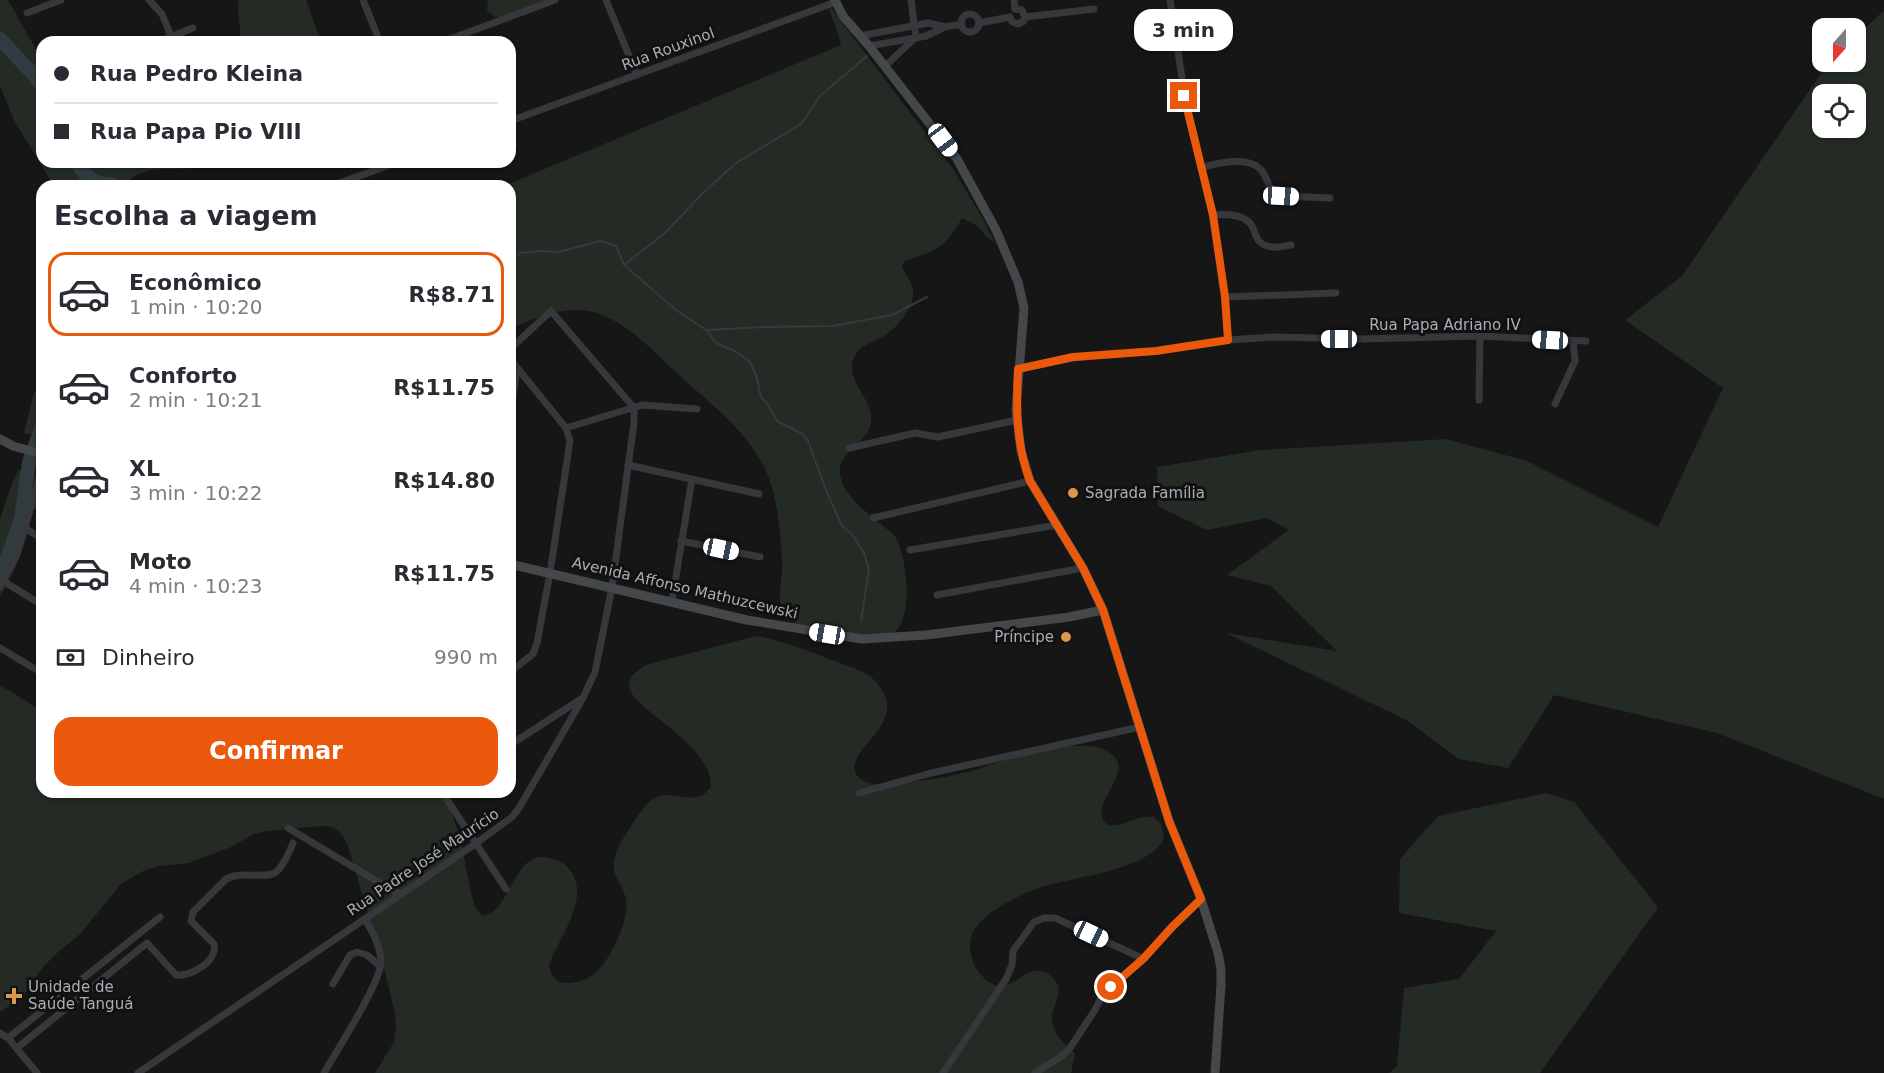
<!DOCTYPE html>
<html lang="pt">
<meta charset="utf-8">
<style>
body{margin:0;font-family:"DejaVu Sans",sans-serif;background:#f7f7f7;color:#2b2b33;height:100vh;display:flex;flex-direction:column;font-size:22px;white-space:nowrap}
*{box-sizing:border-box;margin:0}
p{font-size:20px;color:#7c7c81}
.icon{flex:none;width:33px;height:33px;fill:none;stroke:currentColor;stroke-width:2;stroke-linecap:round;stroke-linejoin:round}
.map{position:relative;flex:1;overflow:hidden}
.panel{position:absolute;left:36px;top:180px;width:480px;height:618px;display:flex;flex-direction:column;background:#fff;border-radius:18px;box-shadow:0 2px 4px #0004}
.panel>*{flex:none}
.guide{position:absolute;left:36px;top:36px;width:480px;height:132px;border-radius:18px;box-shadow:0 2px 4px #0004;display:grid;align-content:center;height:132px;padding:0 18px;background:#fff}
.needle{width:39px;rotate:201deg}
.controls{position:absolute;left:1812px;top:18px;display:grid;gap:12px}
.controls a{display:grid;place-items:center;width:54px;height:54px;border-radius:12px;background:#fff;box-shadow:0 2px 4px #0004;font-size:30px}
.end{position:absolute;width:27px;height:27px;margin:-14px;border:8px solid #ea580c;background:#fff;box-shadow:0 0 0 3px #fff}
.from{border-radius:50%}
.bubble{position:absolute;height:42px;border-radius:18px;background:#fff;box-shadow:0 2px 4px #0004;font-size:20px;font-weight:700;line-height:42px;text-align:center}
.car{position:absolute;width:18px;height:36px;margin:-18px -9px;border-radius:8px;box-shadow:0 0 4px 2px #0007;background:linear-gradient(#fff 24%,#345 0 40%,#fff 0 76%,#345 0 86%,#fff 0)}
.guide b{display:flex;align-items:center;gap:21px;height:57px;font-size:22px}
.guide b+b{border-top:2px solid #e1e1e2}
.guide i{width:15px;height:15px;background:#2b2b33}
ul{padding:0;list-style:none}
li{display:flex;align-items:center;gap:18px;height:84px;margin:0 12px 9px;padding:0 6px;border:3px solid transparent;border-radius:18px}
li div{flex:1}
li b{display:block;font-size:22px}
li em{font-style:normal;font-weight:700}
li.on{border-color:#ea580c}
li>.icon{width:54px;height:54px;stroke-width:1.5}
h2{padding:0 18px;font-size:27px;line-height:72px}
.pay{display:flex;align-items:center;gap:15px;height:66px;padding:0 18px;font-size:22px}
.pay p{margin-inline-start:auto}
.button{display:flex;gap:12px;margin-top:auto;padding:12px 18px}
.button a{flex:1;height:69px;border-radius:18px;background:#ea580c;color:#fff;font-size:24px;font-weight:700;line-height:69px;text-align:center}
.map>svg:first-child{display:block}
.green{fill:#242b24;fill-rule:evenodd}
.lines{fill:none;stroke-linecap:round;stroke-linejoin:round}
.stream{stroke:#323b40;stroke-width:2}
.river{stroke:#323b40;stroke-width:14}
.street{stroke:#37383c;stroke-width:7}
.secondary{stroke:#45484b;stroke-width:9}
.route{stroke:#ea580c;stroke-width:8}
.poi-dot{fill:#db984a;stroke:#111112;stroke-width:2}
.labels{text-anchor:middle;stroke-width:6;stroke-linejoin:round;paint-order:stroke}
.street-label{font-size:15px;fill:#a9aeb5;stroke:#111112}
.poi-label{font-size:15px;fill:#a9aeb5;stroke:#111112;text-anchor:start}
</style>
<div class="map">
<svg width="1884" height="1073" viewBox="0 0 1884 1073">
<rect width="100%" height="100%" fill="#161617"/>
<g class="green">
<path d="M0,0H8L42,60V162H244L216,167L151,170C141,173 131,175 127,186H54L15,122L0,86Z"/>
<path d="M239,0H306L318,33L323,42H239C243,28 235,14 239,0Z"/>
<path d="M488,0H548L506,17H495L487,11Z"/>
<path d="M828,4L953,169L984,221L995,243L986,236L976,225L962,218C945,248 936,251 904,261L902,267C906,274 911,281 913,290C915,307 898,327 884,336C870,345 855,345 852,365C850,386 874,401 871,422C868,445 833,452 841,479C846,497 867,513 881,524C886,529 893,533 896,538C907,556 915,625 891,634C874,641 843,632 825,629C811,627 790,626 783,613C776,599 783,577 782,562C781,537 778,504 770,481C755,437 713,406 680,376C653,352 630,323 594,312C565,304 537,318 510,328V186H504L841,45C838,30 831,18 828,4Z"/>
<path d="M1883,11L1884,12V799L1717,733L1554,695L1508,768L1459,759L1406,720L1226,633L1337,651L1271,586L1227,575L1289,530L1267,518L1207,530L1158,506L1157,467L1261,450L1446,439L1527,461L1658,527L1723,388L1625,320L1682,276L1822,72L1832,62H1856V38ZM1822,94H1856V128H1822Z"/>
<path d="M42,377V435L35,436L24,433L33,396Z"/>
<path d="M28,465L34,470L36,477C34,519 23,560 0,596V519L12,483L18,471Z"/>
<path d="M756,636C782,640 805,650 829,659C843,664 859,669 871,677C878,683 886,694 887,703C888,713 884,721 879,729C871,741 839,768 864,781C876,787 892,784 904,783C927,780 949,777 971,771C1008,760 1047,743 1086,746C1096,746 1103,748 1111,754C1135,771 1093,799 1103,820C1104,822 1106,824 1109,825C1120,827 1131,820 1140,818C1144,817 1149,817 1154,817L1161,824L1164,839C1156,851 1150,855 1137,861C1109,874 1078,877 1049,885C1029,890 1012,899 995,910C982,919 971,929 970,945C970,956 973,966 981,975C1010,1008 1026,952 1053,978C1067,991 1051,1005 1052,1020C1053,1034 1065,1045 1075,1053L1071,1073H375L394,1042L396,1027L395,1014L385,972L348,846L341,833L332,827L321,826L267,831L254,834L231,847L189,863L159,866L143,871L121,884L80,934L56,954L42,968L28,990L20,998L0,1012V685L42,711V792H441C462,826 464,866 474,904L479,912L483,916C510,912 512,857 543,857C550,857 558,860 564,864C597,891 559,936 549,965C551,978 557,984 570,983C579,982 588,979 595,973C611,960 630,919 626,899C623,885 611,876 614,860C617,845 634,821 643,809C667,777 691,814 711,787C710,783 710,777 709,773C703,757 685,741 673,730C663,721 631,700 629,687C628,676 639,668 649,664Z"/>
<path d="M1547,793L1574,802L1658,907L1540,1073H1389L1397,1066L1404,988L1459,979L1496,931L1399,913L1400,859L1438,816Z"/>
</g>
<g class="lines">
<g class="stream">
<path d="M510,260L520,253L543,251L558,252L601,241L616,246L624,265L676,310L706,330L716,343L735,351L750,362L757,378L761,398L767,403L777,421L803,434L808,441L826,490L842,526L852,534L864,553L869,569L861,622"/>
<path d="M624,265L665,233L702,194L736,163L801,124L820,96L867,56"/>
<path d="M708,330L763,327L832,326L892,315L927,297"/>
</g>
<g class="river">
<path d="M0,39L33,74L42,87"/>
<path d="M76,162C82,170 89,181 99,183C105,185 109,183 115,186"/>
<path d="M0,573L4,567L21,519L29,462L42,426"/>
</g>
<g class="street">
<path d="M149,0L162,14L171,36"/>
<path d="M363,0L380,42"/>
<path d="M606,0L637,75"/>
<path d="M911,0L916,38"/>
<path d="M1014,0L1015,9"/>
<path d="M1170,0L1187,110L1213,215L1225,297L1228,340"/>
<path d="M1015,9L1022,10L1025,17"/>
<path d="M27,13L61,0"/>
<circle cx="970" cy="23" r="9"/>
<path d="M1010,17L1012,22L1018,24L1024,21L1025,17"/>
<path d="M1025,17L1094,9"/>
<path d="M979,23L1010,17"/>
<path d="M860,36L928,23L945,27"/>
<path d="M157,42L193,28"/>
<path d="M442,42L555,0"/>
<path d="M869,46L926,36L945,27L962,24"/>
<path d="M885,66L914,39"/>
<path d="M510,121L836,2"/>
<path d="M1201,168C1216,163 1248,156 1260,169C1267,175 1268,186 1273,193L1281,196L1330,198"/>
<path d="M331,186L398,162"/>
<path d="M1213,215C1225,214 1241,214 1250,223C1254,228 1255,236 1259,241C1267,250 1281,247 1291,245"/>
<path d="M1225,297L1336,293"/>
<path d="M510,349L551,311L634,408"/>
<path d="M510,359L566,428L570,441L550,573L537,643L533,654L510,672"/>
<path d="M1018,369L1073,358L1156,351L1228,340L1274,337L1360,339L1480,336L1586,341"/>
<path d="M1479,400L1480,336"/>
<path d="M1555,404L1575,361L1573,341"/>
<path d="M510,418L517,369"/>
<path d="M566,428L642,405L697,409"/>
<path d="M849,448L915,433L938,437L1017,420"/>
<path d="M628,465L759,494"/>
<path d="M32,503L42,508"/>
<path d="M873,518L1030,481"/>
<path d="M25,528L42,539"/>
<path d="M681,541L760,557"/>
<path d="M910,550L1057,525"/>
<path d="M3,581L42,605"/>
<path d="M0,586L17,554L42,470"/>
<path d="M937,595L1083,568"/>
<path d="M672,601L692,479"/>
<path d="M0,648L42,673"/>
<path d="M510,745L581,699"/>
<path d="M442,792L506,889"/>
<path d="M859,793L931,773L1140,727"/>
<path d="M288,828L400,895"/>
<path d="M333,984L350,955L357,952L367,955L380,966"/>
<path d="M0,1033L8,1038L37,1073"/>
<path d="M8,1038L160,917"/>
<path d="M17,1048L147,943L176,975C191,977 218,961 214,944L191,921L193,912L226,879C241,870 264,880 276,872C284,866 289,852 293,843"/>
<path d="M138,1073L475,844L512,817L519,808L583,698L595,672L612,587L634,422V408"/>
<path d="M324,1073C336,1052 381,982 381,962C380,945 373,933 365,919"/>
<path d="M943,1073L1006,979L1012,965L1013,951L1034,922L1044,918H1055L1144,959"/>
<path d="M1035,1073L1062,1056L1070,1048L1095,1010L1103,994L1144,959L1172,927L1201,899"/>
</g>
<g class="secondary">
<path d="M835,0L843,16L869,46L957,159L996,230L1018,282L1024,308L1016,410L1021,451L1030,481L1083,568L1103,610L1169,821L1201,899L1218,953L1221,969V985L1215,1073"/>
<path d="M0,439L13,446L42,454"/>
<path d="M510,564L747,620L862,639L926,635L1069,617L1103,610"/>
</g>
</g>
<g class="lines">
<path class="route" d="M1111,987L1144,958L1172,927L1201,899L1169,821L1103,610L1083,568L1030,481C1016,444 1016,408 1018,369L1073,357L1156,351L1228,340L1225,297L1213,215L1184,96"/>
</g>
<g class="poi-dot">
<circle cx="1073" cy="493" r="6"/>
<circle cx="1066" cy="637" r="6"/>
<path d="M11 987h6v6h6v6h-6v6h-6v-6h-6v-6h6z"/>
</g>
<g class="labels">
<g class="street-label">
<text transform="translate(668 49) rotate(-20)" y="5">Rua Rouxinol</text>
<text x="1445" y="330">Rua Papa Adriano IV</text>
<text transform="translate(685 588) rotate(13)" y="5">Avenida Affonso Mathuzcewski</text>
<text transform="translate(423 862) rotate(-34)" y="5">Rua Padre José Maurício</text>
</g>
<g class="poi-label">
<text x="1085" y="498">Sagrada Família</text>
<text x="1054" y="642" text-anchor="end">Príncipe</text>
<text x="28" y="992">Unidade de<tspan x="28" dy="17">Saúde Tanguá</tspan></text>
</g>
</g>
</svg>
<div class="controls">
<a><svg class="needle" viewBox="-14 -14 28 28"><path d="M0-13l5 13h-10z" fill="#e53935"/><path d="M0 13l5-13h-10z" fill="#7c7c81"/></svg></a>
<a><svg class="icon" aria-label="locate" viewBox="0 0 24 24"><circle cx="12" cy="12" r="6"/><path d="M12 2v4M12 18v4M2 12h4M18 12h4"/></svg></a>
</div>
<i class="end from" style="left:1111px;top:987px"></i>
<i class="end" style="left:1184px;top:96px"></i>
<div class="bubble" style="left:1134px;top:9px;width:99px">3 min</div>
<i class="car" style="left:943px;top:140px;rotate:143deg"></i>
<i class="car" style="left:1281px;top:196px;rotate:93deg"></i>
<i class="car" style="left:1339px;top:339px;rotate:270deg"></i>
<i class="car" style="left:1550px;top:340px;rotate:273deg"></i>
<i class="car" style="left:721px;top:549px;rotate:102deg"></i>
<i class="car" style="left:827px;top:634px;rotate:280deg"></i>
<i class="car" style="left:1091px;top:934px;rotate:115deg"></i>
<div class="guide">
<b><i class="from"></i>Rua Pedro Kleina</b>
<b><i></i>Rua Papa Pio VIII</b>
</div>
<section class="panel">
<h2>Escolha a viagem</h2>
<ul>
<li class="on"><svg class="icon" aria-label="car" viewBox="0 0 24 24"><path d="M5 17H2v-5l4-1 3-4h7l3 4 3 1v5h-3M9 17h6M6 11h13"/><circle cx="7" cy="17" r="2"/><circle cx="17" cy="17" r="2"/></svg><div><b>Econômico</b><p>1 min · 10:20</p></div><em>R$8.71</em></li>
<li><svg class="icon" aria-label="car" viewBox="0 0 24 24"><path d="M5 17H2v-5l4-1 3-4h7l3 4 3 1v5h-3M9 17h6M6 11h13"/><circle cx="7" cy="17" r="2"/><circle cx="17" cy="17" r="2"/></svg><div><b>Conforto</b><p>2 min · 10:21</p></div><em>R$11.75</em></li>
<li><svg class="icon" aria-label="car" viewBox="0 0 24 24"><path d="M5 17H2v-5l4-1 3-4h7l3 4 3 1v5h-3M9 17h6M6 11h13"/><circle cx="7" cy="17" r="2"/><circle cx="17" cy="17" r="2"/></svg><div><b>XL</b><p>3 min · 10:22</p></div><em>R$14.80</em></li>
<li><svg class="icon" aria-label="car" viewBox="0 0 24 24"><path d="M5 17H2v-5l4-1 3-4h7l3 4 3 1v5h-3M9 17h6M6 11h13"/><circle cx="7" cy="17" r="2"/><circle cx="17" cy="17" r="2"/></svg><div><b>Moto</b><p>4 min · 10:23</p></div><em>R$11.75</em></li>
</ul>
<div class="pay"><svg class="icon" aria-label="cash" viewBox="0 0 24 24"><path d="M3 7h18v10H3z"/><circle cx="12" cy="12" r="2"/></svg>Dinheiro<p>990 m</p></div>
<div class="button"><a>Confirmar</a></div>
</section>
</div>
